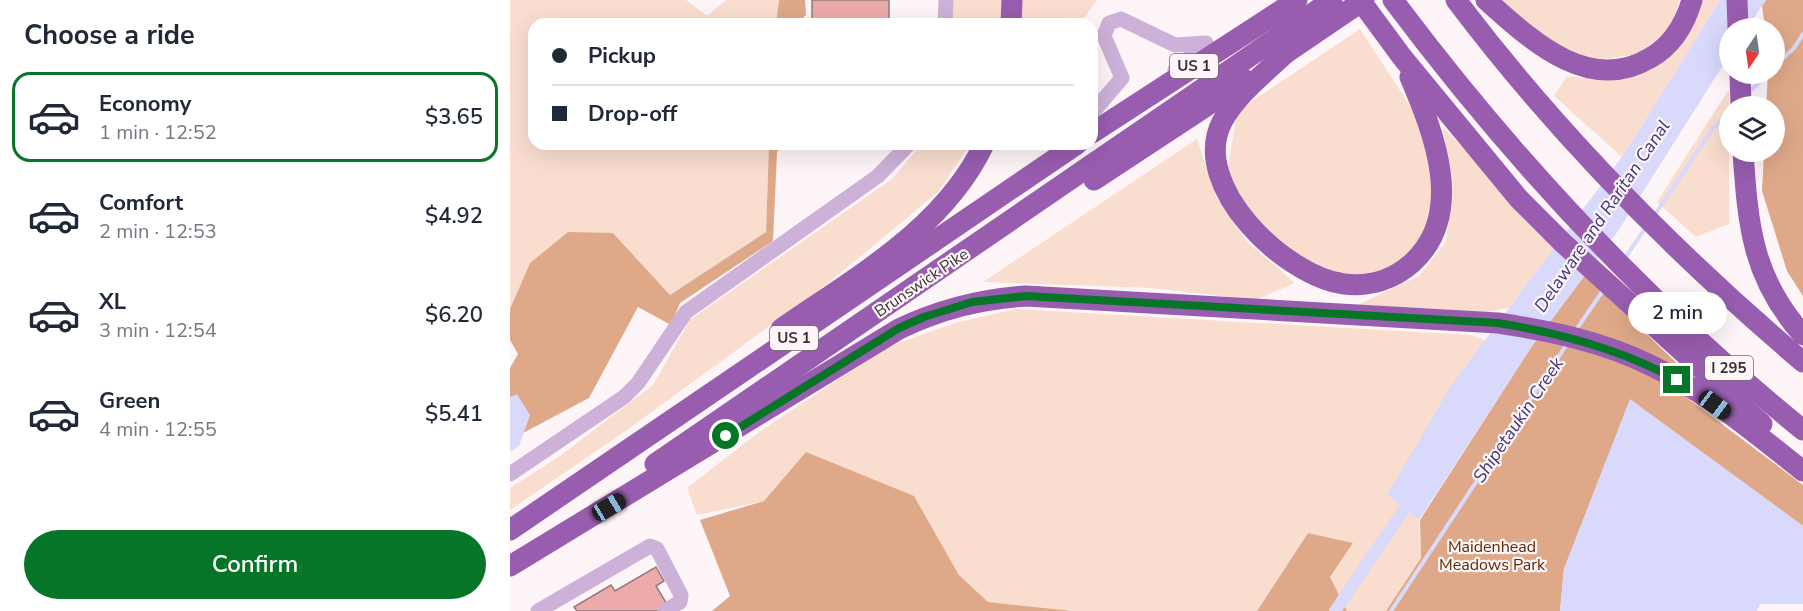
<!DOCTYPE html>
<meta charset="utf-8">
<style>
body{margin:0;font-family:"Nunito Sans",sans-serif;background:#f6f6f7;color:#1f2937;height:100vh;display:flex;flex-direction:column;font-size:22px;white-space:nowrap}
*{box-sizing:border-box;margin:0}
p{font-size:20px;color:#747a83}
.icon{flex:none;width:33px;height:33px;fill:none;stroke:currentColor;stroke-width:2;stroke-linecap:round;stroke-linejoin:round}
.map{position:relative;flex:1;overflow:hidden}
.details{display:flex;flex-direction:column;background:#fff;width:510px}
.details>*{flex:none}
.guide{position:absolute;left:18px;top:18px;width:570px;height:132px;border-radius:18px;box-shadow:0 6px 24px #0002;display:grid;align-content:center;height:132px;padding:0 24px;background:#fff}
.needle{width:39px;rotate:193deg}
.controls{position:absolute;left:1209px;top:18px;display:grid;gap:12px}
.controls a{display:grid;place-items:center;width:66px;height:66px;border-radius:50%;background:#fff;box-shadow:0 6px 24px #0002;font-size:30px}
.end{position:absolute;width:27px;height:27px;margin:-14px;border:8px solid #067528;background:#fff;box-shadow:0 0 0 3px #fff}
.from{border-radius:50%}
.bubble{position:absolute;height:42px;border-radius:21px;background:#fff;box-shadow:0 6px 24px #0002;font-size:20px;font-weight:600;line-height:42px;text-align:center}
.car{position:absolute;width:18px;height:36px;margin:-18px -9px;border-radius:8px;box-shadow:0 0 4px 2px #0007;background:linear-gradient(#222 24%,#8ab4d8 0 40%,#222 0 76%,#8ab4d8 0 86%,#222 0)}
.guide b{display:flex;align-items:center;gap:21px;height:57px;font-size:22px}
.guide b+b{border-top:2px solid #e0e1e3}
.guide i{width:15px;height:15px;background:#1f2937}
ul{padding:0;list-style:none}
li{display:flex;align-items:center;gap:18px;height:90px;margin:0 12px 9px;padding:0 12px;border:3px solid transparent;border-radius:18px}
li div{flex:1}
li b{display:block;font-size:22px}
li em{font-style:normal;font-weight:600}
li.current{border-color:#067528}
li>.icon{width:54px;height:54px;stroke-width:1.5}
h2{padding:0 24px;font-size:27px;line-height:72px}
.button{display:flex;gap:12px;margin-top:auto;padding:12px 24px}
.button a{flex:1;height:69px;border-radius:36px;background:#067528;color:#fff;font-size:24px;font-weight:600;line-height:69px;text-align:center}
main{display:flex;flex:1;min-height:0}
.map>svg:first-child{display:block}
.green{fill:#f9decf}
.forest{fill:#dfa989}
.water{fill:#d8d9fb}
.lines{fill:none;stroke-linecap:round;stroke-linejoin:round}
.stream{stroke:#d8d9fb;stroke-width:4}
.canal{stroke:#d8d9fb;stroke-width:12}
.building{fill:#ecabaa;stroke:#917c7b;stroke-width:1.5}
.minor{stroke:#cdb1d8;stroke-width:15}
.highway{stroke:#985daf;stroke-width:21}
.route{stroke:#067528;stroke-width:8}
.labels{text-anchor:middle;stroke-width:4.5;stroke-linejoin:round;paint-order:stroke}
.shield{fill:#fef5f9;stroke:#746c70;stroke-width:1.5}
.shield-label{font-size:15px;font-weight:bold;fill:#393135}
.street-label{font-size:16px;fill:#393135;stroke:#fef5f9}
.park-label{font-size:16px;fill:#5a2803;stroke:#fef5f9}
.water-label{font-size:18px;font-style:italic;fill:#3d3778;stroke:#fef5f9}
</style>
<main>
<section class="details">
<h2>Choose a ride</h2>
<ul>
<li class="current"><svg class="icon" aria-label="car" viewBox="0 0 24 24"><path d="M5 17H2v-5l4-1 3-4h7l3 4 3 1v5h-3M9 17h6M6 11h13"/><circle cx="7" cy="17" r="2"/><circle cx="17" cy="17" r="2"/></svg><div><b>Economy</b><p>1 min · 12:52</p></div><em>$3.65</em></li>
<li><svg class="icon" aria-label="car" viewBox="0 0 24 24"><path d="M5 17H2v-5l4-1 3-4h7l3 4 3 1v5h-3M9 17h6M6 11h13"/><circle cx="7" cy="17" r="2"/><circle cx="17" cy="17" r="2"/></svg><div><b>Comfort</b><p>2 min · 12:53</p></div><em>$4.92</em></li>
<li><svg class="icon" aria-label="car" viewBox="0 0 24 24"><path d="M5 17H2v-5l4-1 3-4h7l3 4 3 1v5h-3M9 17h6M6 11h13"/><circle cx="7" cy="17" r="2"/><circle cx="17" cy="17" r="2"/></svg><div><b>XL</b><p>3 min · 12:54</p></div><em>$6.20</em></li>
<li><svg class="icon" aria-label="car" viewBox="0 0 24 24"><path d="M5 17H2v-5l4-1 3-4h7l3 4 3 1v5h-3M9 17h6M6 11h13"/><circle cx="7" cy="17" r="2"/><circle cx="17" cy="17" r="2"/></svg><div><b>Green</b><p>4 min · 12:55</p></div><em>$5.41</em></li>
</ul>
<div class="button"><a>Confirm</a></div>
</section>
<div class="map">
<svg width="1293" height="611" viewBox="0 0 1293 611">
<rect width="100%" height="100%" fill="#fef5f9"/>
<g class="green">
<path d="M0,0H176L197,16L216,0H269L266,24H24V144H259L256,232L160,295L103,233L20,263L0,309Z"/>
<path d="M443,0H587L570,24H442Z"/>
<path d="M989,0H1169L1164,25L1128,54L1082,61L1036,44Z"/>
<path d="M1188,0H1210L1112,157L1044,96L1057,76L1097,80L1134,73L1165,51Z"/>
<path d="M850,29L906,115L926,185L911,239L876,274L834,280L802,265L742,217L717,173L727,111Z"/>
<path d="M1219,89V224L1186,237L1147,202Z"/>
<path d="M933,127L1046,246L999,308L976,312L847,305L909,276L936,242L942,192Z"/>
<path d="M687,139L706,197L736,241L785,283L746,300L642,288L473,282Z"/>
<path d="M412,144H460L428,192L317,284L117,430L0,510V488L50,456L143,385L180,320L382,179Z"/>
<path d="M506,309L960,335L977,341L877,495L909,520L911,558L876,611H837L820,577L843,543L798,533L747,611H563L478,602L449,575L404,496L254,501L187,515L177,488L249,432L377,347L445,323Z"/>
</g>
<g class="forest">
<path d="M269,0H295L296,15L287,24H266Z"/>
<path d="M1256,0H1293V296L1277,271L1252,191L1254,152H1264V106H1256L1258,74H1264V28H1255L1252,6Z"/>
<path d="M259,144H275L267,152L263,241L170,303L161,325L128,307L79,398L0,440V368L8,354L0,340V309L20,263L58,232L103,233L160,295L256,232Z"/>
<path d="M1075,275L1178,374L1168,391L1293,485V526L1120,400L1054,569L1050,611H876L911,558L910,520L1022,346Z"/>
<path d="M296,452L404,496L449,575L478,602L563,611H202L220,596L190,520L254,501Z"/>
<path d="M798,533L843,543L820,577L837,611H747Z"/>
</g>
<g class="water">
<path d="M1210,0H1256L1237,28H1220L1219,56L1108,231L1022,346L909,520L877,495L940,387L1112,157Z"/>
<path d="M7,394L20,415L9,446L0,452V397Z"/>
<path d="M1120,399L1293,526V604H1250L1247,611H1050L1054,569Z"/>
</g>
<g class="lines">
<g class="stream">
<path d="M1264,67L1284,48L1293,34"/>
<path d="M1238,93L1258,74"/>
<path d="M1144,216L1203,128L1220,112"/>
<path d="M1115,258L1136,227"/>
<path d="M1066,330L1094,289"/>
<path d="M881,611L1057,344"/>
</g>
<path class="canal" d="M825,611L903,496"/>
</g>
<g class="building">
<path d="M302,0H379V24H297L302,19Z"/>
<path d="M146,567L154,581L146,586L158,606L148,611H67L64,607L101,585L105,591Z"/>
</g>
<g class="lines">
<g class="minor">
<path d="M435,24L436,0"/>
<path d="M582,113L612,78L594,36L599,23L611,19L665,45L696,43L665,70"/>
<path d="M0,474L114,397L128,383L176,312L368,176L399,144"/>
<path d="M28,611L140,546L147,549L171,595L170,602L155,611"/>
</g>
<g class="highway">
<path d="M850,0L892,57L1009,199L1053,243L1252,424"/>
<path d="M883,0C1002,159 1138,305 1293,430"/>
<path d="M946,0C1047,134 1166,254 1293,362"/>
<path d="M976,0C1020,39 1078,95 1140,58C1163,45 1175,24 1182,0"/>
<path d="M1227,0L1228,28"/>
<path d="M501,24L502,0"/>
<path d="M777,52C755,73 727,94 712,122C679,186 776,277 834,284C859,287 883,280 902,263C956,214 924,133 900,77"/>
<path d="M767,59L854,0"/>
<path d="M1230,74L1231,106"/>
<path d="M582,133L787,0"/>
<path d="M1233,152C1238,225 1242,278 1293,335"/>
<path d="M584,180L736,80"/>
<path d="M271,329C345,277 434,229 474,144"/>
<path d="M145,464L822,0"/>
<path d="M0,530L567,144"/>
<path d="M0,566L389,329C431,309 470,299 516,296L988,323C1041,331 1094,342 1142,366C1197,392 1246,434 1293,471"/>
</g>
</g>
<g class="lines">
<path class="route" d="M216,436L389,328L414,317L462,302L516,296L988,323C1051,333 1111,349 1167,380"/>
</g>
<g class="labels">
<g class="shield">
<rect x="660" y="54" width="48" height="24" rx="4.5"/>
<rect x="260" y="326" width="48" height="24" rx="4.5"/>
<rect x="1195" y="356" width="48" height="24" rx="4.5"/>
</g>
<g class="shield-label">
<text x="684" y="71">US 1</text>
<text x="284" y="343">US 1</text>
<text x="1219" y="373">I 295</text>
</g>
<g class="street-label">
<text transform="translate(411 282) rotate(-34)" y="6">Brunswick Pike</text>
</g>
<g class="park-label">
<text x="982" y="552">Maidenhead<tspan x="982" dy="18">Meadows Park</tspan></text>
</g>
<g class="water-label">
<text transform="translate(1092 216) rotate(-56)" y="6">Delaware and Raritan Canal</text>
<text transform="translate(1008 420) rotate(-56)" y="6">Shipetaukin Creek</text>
</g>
</g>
</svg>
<div class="controls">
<a><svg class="needle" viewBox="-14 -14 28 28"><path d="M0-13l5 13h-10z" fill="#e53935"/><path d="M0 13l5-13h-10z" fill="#747a83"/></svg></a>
<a><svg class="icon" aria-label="layers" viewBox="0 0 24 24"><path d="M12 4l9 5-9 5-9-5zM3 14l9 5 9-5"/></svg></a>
</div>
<i class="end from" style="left:216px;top:436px"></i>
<i class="end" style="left:1167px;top:380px"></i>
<div class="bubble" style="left:1118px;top:292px;width:99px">2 min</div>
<i class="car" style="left:1205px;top:405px;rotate:127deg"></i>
<i class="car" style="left:99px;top:507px;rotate:59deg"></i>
<div class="guide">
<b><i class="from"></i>Pickup</b>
<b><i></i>Drop-off</b>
</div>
</div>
</main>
